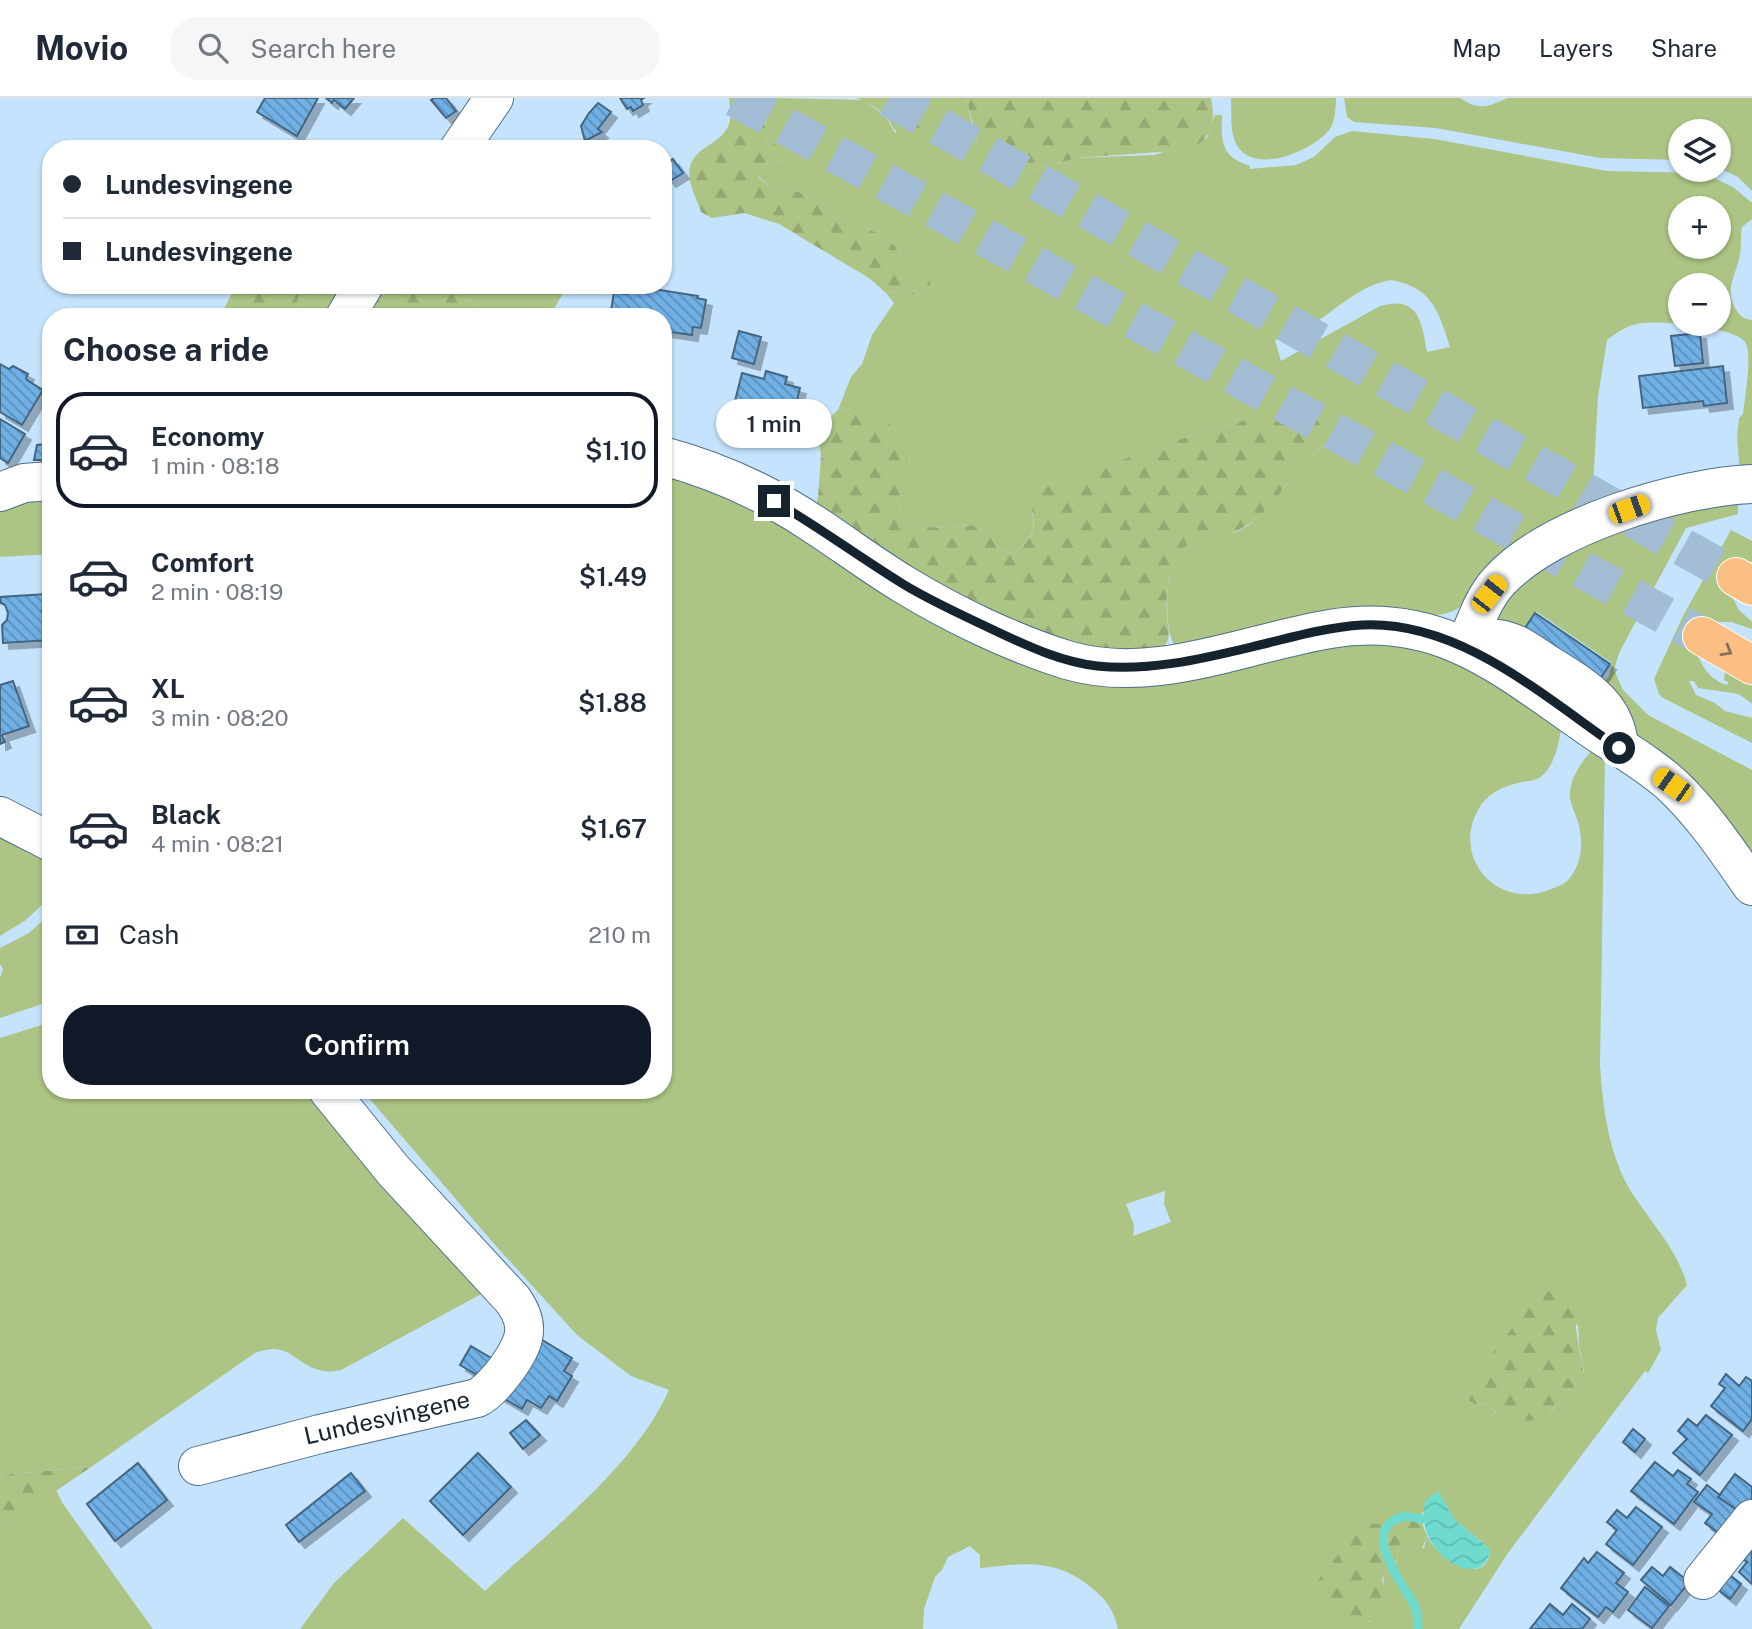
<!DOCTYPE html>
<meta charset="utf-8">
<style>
body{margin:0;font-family:"Public Sans",sans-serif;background:#f6f6f7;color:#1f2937;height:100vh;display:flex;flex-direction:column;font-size:26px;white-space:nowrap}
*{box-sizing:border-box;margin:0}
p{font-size:23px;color:#747a83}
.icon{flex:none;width:38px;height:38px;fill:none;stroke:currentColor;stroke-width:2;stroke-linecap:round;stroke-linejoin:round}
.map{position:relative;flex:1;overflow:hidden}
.details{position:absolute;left:42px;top:210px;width:630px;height:791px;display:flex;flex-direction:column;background:#fff;border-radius:28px;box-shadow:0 2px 5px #0004}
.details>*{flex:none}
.guide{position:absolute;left:42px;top:42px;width:630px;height:154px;border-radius:28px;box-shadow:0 2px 5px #0004;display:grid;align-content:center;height:154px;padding:0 21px;background:#fff}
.buttons{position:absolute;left:1668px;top:21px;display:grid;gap:14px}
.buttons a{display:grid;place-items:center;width:63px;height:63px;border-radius:50%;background:#fff;box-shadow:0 2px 5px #0004;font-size:35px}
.end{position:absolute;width:32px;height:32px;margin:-16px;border:9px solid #15232f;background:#fff;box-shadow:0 0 0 4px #fff}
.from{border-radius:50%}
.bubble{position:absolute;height:49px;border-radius:24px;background:#fff;box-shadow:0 2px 5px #0004;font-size:23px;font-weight:600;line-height:49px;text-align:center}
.car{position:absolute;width:21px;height:42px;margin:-21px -10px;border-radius:9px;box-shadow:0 0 5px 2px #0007;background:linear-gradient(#f5c518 24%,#345 0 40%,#f5c518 0 76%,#345 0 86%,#f5c518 0)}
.guide b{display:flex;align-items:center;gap:24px;height:66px;font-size:26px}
.guide b+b{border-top:2px solid #e0e1e3}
.guide i{width:18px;height:18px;background:#1f2937}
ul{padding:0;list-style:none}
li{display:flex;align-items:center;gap:21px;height:116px;margin:0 14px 10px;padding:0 7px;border:4px solid transparent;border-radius:28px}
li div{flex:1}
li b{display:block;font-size:26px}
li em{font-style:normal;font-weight:600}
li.active{border-color:#111827}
li>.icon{width:63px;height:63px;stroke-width:1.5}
h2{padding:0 21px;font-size:32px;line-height:84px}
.pay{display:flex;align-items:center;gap:18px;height:77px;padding:0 21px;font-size:26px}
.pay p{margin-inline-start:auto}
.action{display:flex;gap:14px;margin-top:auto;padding:14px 21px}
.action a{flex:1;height:80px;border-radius:28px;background:#111827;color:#fff;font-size:28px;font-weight:600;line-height:80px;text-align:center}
header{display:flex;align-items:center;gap:42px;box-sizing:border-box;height:98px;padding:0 35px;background:#fff;border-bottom:2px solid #e0e1e3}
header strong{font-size:33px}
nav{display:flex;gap:38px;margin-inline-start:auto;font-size:24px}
.search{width:490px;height:63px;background:#f6f6f7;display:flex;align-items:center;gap:18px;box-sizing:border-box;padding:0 24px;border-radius:28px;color:#747a83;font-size:26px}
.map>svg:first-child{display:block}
.green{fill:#acc484;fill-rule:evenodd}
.forest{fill:url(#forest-firs)}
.water{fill:url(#water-waves)}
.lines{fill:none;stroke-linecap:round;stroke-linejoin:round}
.stream{stroke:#6fdbce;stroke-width:9}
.building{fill:url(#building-back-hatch);stroke:#436581;stroke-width:2;filter:url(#shadow)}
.highway-tunnel{stroke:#a2bdd4;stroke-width:38;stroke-dasharray:38 19;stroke-linecap:butt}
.minor-casing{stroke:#4d6f8c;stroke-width:40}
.highway-casing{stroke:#fff;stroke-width:40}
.minor{stroke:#fff;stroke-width:38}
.highway{stroke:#fbbf84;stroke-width:38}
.oneway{stroke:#88715a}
.route{stroke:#15232f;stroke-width:9}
.labels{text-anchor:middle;stroke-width:5;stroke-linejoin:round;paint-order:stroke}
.street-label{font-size:24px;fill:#15232f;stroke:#fff}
</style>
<header>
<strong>Movio</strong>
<div class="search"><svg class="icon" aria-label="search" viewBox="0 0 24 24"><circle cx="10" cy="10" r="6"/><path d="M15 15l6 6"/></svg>Search here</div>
<nav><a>Map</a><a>Layers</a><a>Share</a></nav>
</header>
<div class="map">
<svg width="1752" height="1531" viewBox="0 0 1752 1531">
<defs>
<pattern id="forest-firs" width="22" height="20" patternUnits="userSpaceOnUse" patternTransform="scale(1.75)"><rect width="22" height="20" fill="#acc484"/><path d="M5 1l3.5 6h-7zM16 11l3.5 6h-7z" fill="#93a872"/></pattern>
<pattern id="water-waves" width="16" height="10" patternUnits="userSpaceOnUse" patternTransform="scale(1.75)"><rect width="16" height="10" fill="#6fdbce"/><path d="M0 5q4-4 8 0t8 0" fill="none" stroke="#5fbcb1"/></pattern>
<pattern id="building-back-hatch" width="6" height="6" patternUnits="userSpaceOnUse" patternTransform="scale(1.75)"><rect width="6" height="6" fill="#6fb0e5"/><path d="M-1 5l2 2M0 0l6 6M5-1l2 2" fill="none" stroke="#5a8fba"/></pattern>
<filter id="shadow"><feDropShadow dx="6" dy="6" stdDeviation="0" flood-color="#0004"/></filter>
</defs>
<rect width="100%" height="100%" fill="#c5e3fd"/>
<g class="green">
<path d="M773,0L864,2L886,19L895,35L925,25V0H966L973,31L990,77L1039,70L1077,60L1154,57L1207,40L1215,17H1222C1221,44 1221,59 1250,68V71L1296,67L1314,59L1335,39L1352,33L1434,41L1607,73L1703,75L1733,89L1752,105V121L1742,129C1740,138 1742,147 1740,156C1737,176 1724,190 1735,210C1740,218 1743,221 1752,222V375L1740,376L1737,339L1739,320L1743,316C1745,298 1752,260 1746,245C1736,228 1654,221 1636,226C1625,229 1616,235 1607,242L1598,299L1593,388L1601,389L1598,404L1461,508C1447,519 1431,517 1414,518L1179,556C1175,550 1172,543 1170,536C1165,515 1165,461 1184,449L1238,433L1249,427L1264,414L1286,387L1301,363L1326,347L1301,319H1278L1257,313L1234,328L1224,326L1030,395C1032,426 1042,435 1013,455L1001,452L990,439L974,427C956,428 917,435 904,419C901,416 899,408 897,404L909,375L910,355L891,327L858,309L838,312L851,279L862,266L872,237L894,205L886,195C905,193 912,201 931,193L918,172H908L895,148L882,137L823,111L799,94L773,91L758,78L760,68L769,64L784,62L783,49L768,44C763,30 765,13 773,0ZM1680,110H1718V149H1680ZM1391,182C1432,189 1439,214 1450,249L1427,254C1422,223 1418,197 1380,208L1281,263L1275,242C1319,235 1347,189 1391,182ZM1680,187H1718V226H1680Z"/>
<path d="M1231,0H1336V4C1335,13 1335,23 1330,31C1314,52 1257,77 1238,49C1229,36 1232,14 1231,0Z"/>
<path d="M1344,0H1460C1479,13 1487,9 1508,0H1752V93L1738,79L1719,70L1718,33H1680V62L1600,60L1436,30L1354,24L1347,19Z"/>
<path d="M467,187H568L549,219H475L474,208L464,195Z"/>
<path d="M307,194L330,196L343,194L331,219H300L296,209L299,197Z"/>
<path d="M663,367L692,374L1011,554L1252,558L1412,541L1562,624C1560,641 1555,672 1537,681C1532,683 1527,683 1522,684C1504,688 1487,695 1478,712C1452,759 1495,810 1546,793C1553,790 1560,788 1566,784C1582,769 1584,744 1578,724C1575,714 1569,705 1570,693C1572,676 1585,659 1596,648L1605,659L1600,967C1603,1011 1609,1061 1634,1098C1653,1127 1678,1153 1687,1187L1658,1220L1656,1232L1661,1252L1648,1275L1645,1273L1508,1455L1459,1531H1118C1114,1513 1107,1502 1093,1491C1057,1460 1024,1465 980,1470V1457L970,1448L948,1459L942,1472L935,1479L924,1511L923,1531H300L334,1485L403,1420L485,1493C547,1435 634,1370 669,1292L631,1278L577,1237L496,1148L362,992H663ZM1165,1093L1164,1106L1171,1124L1133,1138L1134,1127L1126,1106ZM1578,1226L1579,1248L1584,1273L1576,1293L1558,1306L1548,1319L1496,1315L1489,1307L1474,1306L1461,1297ZM1438,1393L1455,1422L1490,1451C1488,1492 1436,1461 1427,1437L1424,1450L1415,1455L1404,1444L1397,1449L1398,1462L1383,1476L1384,1490L1370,1524L1338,1522L1391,1428L1399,1421L1407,1419L1423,1428L1422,1415Z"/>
<path d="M51,393V456L0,459V405Z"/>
<path d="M1738,399V416L1686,430L1619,555L1614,572L1623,592L1648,617L1752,672V763L1657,664L1600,589L1609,578L1612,565L1537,514L1534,515L1520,536L1495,525L1505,493L1594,436Z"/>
<path d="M1731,432L1752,443V464L1747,465L1730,493L1738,511L1752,524V531L1731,524H1714L1695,549C1700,566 1709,582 1727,587L1728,584L1724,582L1725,573L1752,588V606L1739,596L1698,590L1694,583H1689L1696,597L1715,605L1725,613L1752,620V645L1663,600L1659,596L1654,581L1683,518Z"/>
<path d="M0,725L51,749V798L26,822L0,838Z"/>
<path d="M51,815V903L0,920V880L3,871L0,866V850L29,835Z"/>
<path d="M51,924V992H319L485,1194L341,1272C336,1273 329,1274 324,1273C293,1268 292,1241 255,1255L91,1369L0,1377V940Z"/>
<path d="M56,1392L63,1406L153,1531H0V1431Z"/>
</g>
<g class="forest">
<path d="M729,0H773C765,13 763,30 768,44L783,49L789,55L784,62L769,64L760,68L758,79L773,91L799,94L823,111L882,137L895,148L908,172H918L929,178L931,193C912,201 905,193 886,195L869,180L779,126L744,115L712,120L701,114C698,104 692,93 690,83C685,51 713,51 726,32C733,23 730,10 729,0Z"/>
<path d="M856,0H925V25L917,33L903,39C893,34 893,26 885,18C878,11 866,2 856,0Z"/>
<path d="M966,0H1211C1216,25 1212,43 1186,52L1077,60L1039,70L990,77L985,72Z"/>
<path d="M236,187H347L343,194C328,197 314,193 299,197L296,209L300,219H226L222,215Z"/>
<path d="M379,187H467L464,195L474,208L475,219H362Z"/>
<path d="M858,309L876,312L891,327L910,355L909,375L897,404C899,408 901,416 904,419C917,435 956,428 974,427L990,439L1001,452L1013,455C1041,436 1034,426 1029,395L1224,326L1234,328L1257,313C1278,317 1298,318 1318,323L1325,335L1326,347C1293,364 1289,390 1264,414C1242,436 1213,441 1184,449C1168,460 1166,498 1167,517C1167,526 1171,535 1167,544C1163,551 1156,554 1149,557L1062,545L959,499L814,414L818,399L821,358L818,337L824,325L838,312Z"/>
<path d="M1542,1191C1578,1203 1574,1220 1579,1251C1581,1262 1586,1273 1582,1284C1578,1295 1566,1299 1558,1306C1554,1310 1551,1315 1548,1319C1525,1325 1505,1327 1489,1307L1474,1306L1461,1297Z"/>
<path d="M91,1369L0,1431V1377Z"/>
<path d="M1407,1419L1423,1428L1427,1437L1421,1454L1415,1455L1404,1444L1397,1449L1398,1461L1383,1476L1382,1482L1389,1501L1383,1520C1367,1526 1342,1527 1327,1516C1320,1511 1315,1501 1310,1493L1363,1424L1391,1428L1399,1421Z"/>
</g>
<path class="water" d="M1438,1393L1455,1422L1490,1451C1486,1497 1412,1457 1425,1403Z"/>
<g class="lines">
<path class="stream" d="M1418,1531C1418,1524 1418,1516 1415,1509C1406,1489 1358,1433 1401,1419C1407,1417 1416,1420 1422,1421"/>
</g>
<g class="building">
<path d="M265,0H318L297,38L257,14Z"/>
<path d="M326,0H354L345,11L334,2L332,5Z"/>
<path d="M434,0H446L456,13L446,20L431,2Z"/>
<path d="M620,0H644L641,2L643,7L633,13L631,9L627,11Z"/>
<path d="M598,5L611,14L598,31L602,34L585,43L581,28L589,15Z"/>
<path d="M673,61L683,75L670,83L663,74V68Z"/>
<path d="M628,187L698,198L697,200L706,202L701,230L693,229L692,237L663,233V219H610L614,194L626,196Z"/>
<path d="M739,233L761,239L754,266L732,260Z"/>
<path d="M1700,235L1703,265L1675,268L1671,238Z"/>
<path d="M0,266L9,271L13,268L28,276L26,280L27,282L43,292L22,327L0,314Z"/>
<path d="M1723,268L1727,305L1704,308L1703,303L1643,310L1639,278Z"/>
<path d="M766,273L787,279L785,286L800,290L792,322L771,317L768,327L752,323L755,313L734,307L742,275L764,281Z"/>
<path d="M0,321L25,336L8,365L0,360Z"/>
<path d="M46,339H51V370H48L47,362H34L37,347L47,346Z"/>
<path d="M46,496L47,504L42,513L45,521L51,523V542L3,545L2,527L7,522L8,515L5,507L1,505L0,499Z"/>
<path d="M1535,515L1610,566L1596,587L1521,536Z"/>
<path d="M13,583L29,628L2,637L5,644L0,646V587Z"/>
<path d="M539,1240L572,1260L564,1273L572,1278L557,1303L549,1298L541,1310L527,1302L522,1311L496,1296Z"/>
<path d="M471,1248L498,1264L487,1283L460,1267Z"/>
<path d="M1726,1276L1739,1288L1746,1279L1752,1283V1321L1743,1333L1711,1308L1725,1290L1719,1286Z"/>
<path d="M1706,1317L1732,1337L1700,1377L1673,1355L1687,1341L1678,1333L1688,1321L1697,1328Z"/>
<path d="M526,1322L540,1337L523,1351L510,1335Z"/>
<path d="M1633,1331L1645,1341L1635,1354L1623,1344Z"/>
<path d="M478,1355L511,1389L463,1437L430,1403Z"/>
<path d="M1655,1364L1673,1378L1678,1372L1691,1381L1687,1386L1698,1394L1674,1426L1631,1393Z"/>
<path d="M138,1365L167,1402L115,1443L87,1406Z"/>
<path d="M351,1375L365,1393L299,1444L286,1427Z"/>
<path d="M1735,1376L1752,1389V1400L1741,1415L1718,1399Z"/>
<path d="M1707,1387L1720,1397L1718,1399L1743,1416L1725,1440L1705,1425L1712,1416L1694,1404Z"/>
<path d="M1636,1409L1662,1429L1633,1467L1606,1446L1617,1432L1607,1424L1617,1412L1627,1420Z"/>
<path d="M1752,1448V1486L1739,1474L1747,1464L1740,1459Z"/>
<path d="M1597,1454L1624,1475L1616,1485L1628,1494L1613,1514L1606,1509L1598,1519L1561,1490L1584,1460L1588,1465Z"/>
<path d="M1652,1469L1663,1478L1670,1469L1689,1484L1671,1507L1641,1482Z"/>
<path d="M1726,1474L1741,1486L1730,1501L1715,1489Z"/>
<path d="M1645,1489L1669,1508L1652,1530L1628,1512Z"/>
<path d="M1550,1506L1563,1517L1572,1506L1590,1521L1582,1531H1530Z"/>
</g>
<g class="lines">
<g class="highway-tunnel">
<path d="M735,0L1702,538"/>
<path d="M889,0L1736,479"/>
</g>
<g class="minor-casing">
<g id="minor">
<path d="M459,51L494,0"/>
<path d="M345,219L364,187"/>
<path d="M663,358C719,373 773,398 821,431C848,449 875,469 903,486C952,516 1012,545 1067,562C1154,588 1245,545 1330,531C1440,512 1505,571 1589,629C1615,647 1653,668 1675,690C1705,719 1728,754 1752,788"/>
<path d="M0,394L24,385L51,383"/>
<path d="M1469,539C1482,540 1495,539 1507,543C1522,547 1536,559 1549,567C1582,588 1617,606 1619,650"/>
<path d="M1466,548C1475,525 1483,500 1500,482C1552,427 1679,389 1752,386"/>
<path d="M0,718L51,744"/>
<path d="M198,1368L320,1336L477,1300C493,1292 524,1253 524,1233C525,1222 520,1212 513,1202L393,1072L328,992"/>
<path d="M1703,1482L1752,1421"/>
</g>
</g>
<g class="highway-casing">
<g id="highway">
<path d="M1736,479L1752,488"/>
<path d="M1702,538L1752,567"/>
</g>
</g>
<use href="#minor" class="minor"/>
<use href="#highway" class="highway"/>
</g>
<defs><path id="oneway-chevron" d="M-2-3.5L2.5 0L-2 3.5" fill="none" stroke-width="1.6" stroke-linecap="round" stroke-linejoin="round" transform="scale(1.75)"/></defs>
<use class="oneway" href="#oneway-chevron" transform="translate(1727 553) rotate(30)"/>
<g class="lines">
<path class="route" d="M774,403C819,429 859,459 903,486C934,505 969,520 1002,536C1032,550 1063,564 1097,568C1153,574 1209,559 1264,546C1296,538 1329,529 1362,527C1459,522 1543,598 1619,650"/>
</g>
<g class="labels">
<g class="street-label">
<text transform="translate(387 1320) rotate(-13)" y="8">Lundesvingene</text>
</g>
</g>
</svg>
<div class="buttons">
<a><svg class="icon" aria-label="layers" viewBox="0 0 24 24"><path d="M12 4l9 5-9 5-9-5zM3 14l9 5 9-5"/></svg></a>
<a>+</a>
<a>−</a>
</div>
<i class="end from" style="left:1619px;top:650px"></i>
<i class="end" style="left:774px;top:403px"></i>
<div class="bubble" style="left:716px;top:301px;width:116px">1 min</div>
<i class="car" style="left:1629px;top:411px;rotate:70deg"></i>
<i class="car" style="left:1489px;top:496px;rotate:38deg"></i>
<i class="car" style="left:1672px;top:687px;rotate:305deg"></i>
<div class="guide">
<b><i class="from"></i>Lundesvingene</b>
<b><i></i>Lundesvingene</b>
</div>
<section class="details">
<h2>Choose a ride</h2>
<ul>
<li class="active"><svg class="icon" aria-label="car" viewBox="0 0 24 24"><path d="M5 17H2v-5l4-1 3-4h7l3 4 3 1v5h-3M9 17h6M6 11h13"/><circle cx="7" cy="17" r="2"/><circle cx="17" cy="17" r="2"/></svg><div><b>Economy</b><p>1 min · 08:18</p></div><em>$1.10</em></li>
<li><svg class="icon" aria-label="car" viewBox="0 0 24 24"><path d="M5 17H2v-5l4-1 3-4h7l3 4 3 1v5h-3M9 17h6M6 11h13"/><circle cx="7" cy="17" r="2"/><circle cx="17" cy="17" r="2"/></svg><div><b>Comfort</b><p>2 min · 08:19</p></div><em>$1.49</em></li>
<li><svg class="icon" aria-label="car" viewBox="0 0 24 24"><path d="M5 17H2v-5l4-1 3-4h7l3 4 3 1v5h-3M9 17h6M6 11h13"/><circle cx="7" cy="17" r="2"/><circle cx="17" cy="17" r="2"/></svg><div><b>XL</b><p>3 min · 08:20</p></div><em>$1.88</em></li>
<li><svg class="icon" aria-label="car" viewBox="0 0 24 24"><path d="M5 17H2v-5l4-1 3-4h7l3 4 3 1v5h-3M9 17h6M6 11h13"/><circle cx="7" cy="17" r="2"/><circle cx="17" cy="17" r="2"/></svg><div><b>Black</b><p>4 min · 08:21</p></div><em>$1.67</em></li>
</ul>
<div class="pay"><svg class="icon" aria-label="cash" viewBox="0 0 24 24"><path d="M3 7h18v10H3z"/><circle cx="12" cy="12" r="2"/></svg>Cash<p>210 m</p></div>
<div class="action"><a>Confirm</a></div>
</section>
</div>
